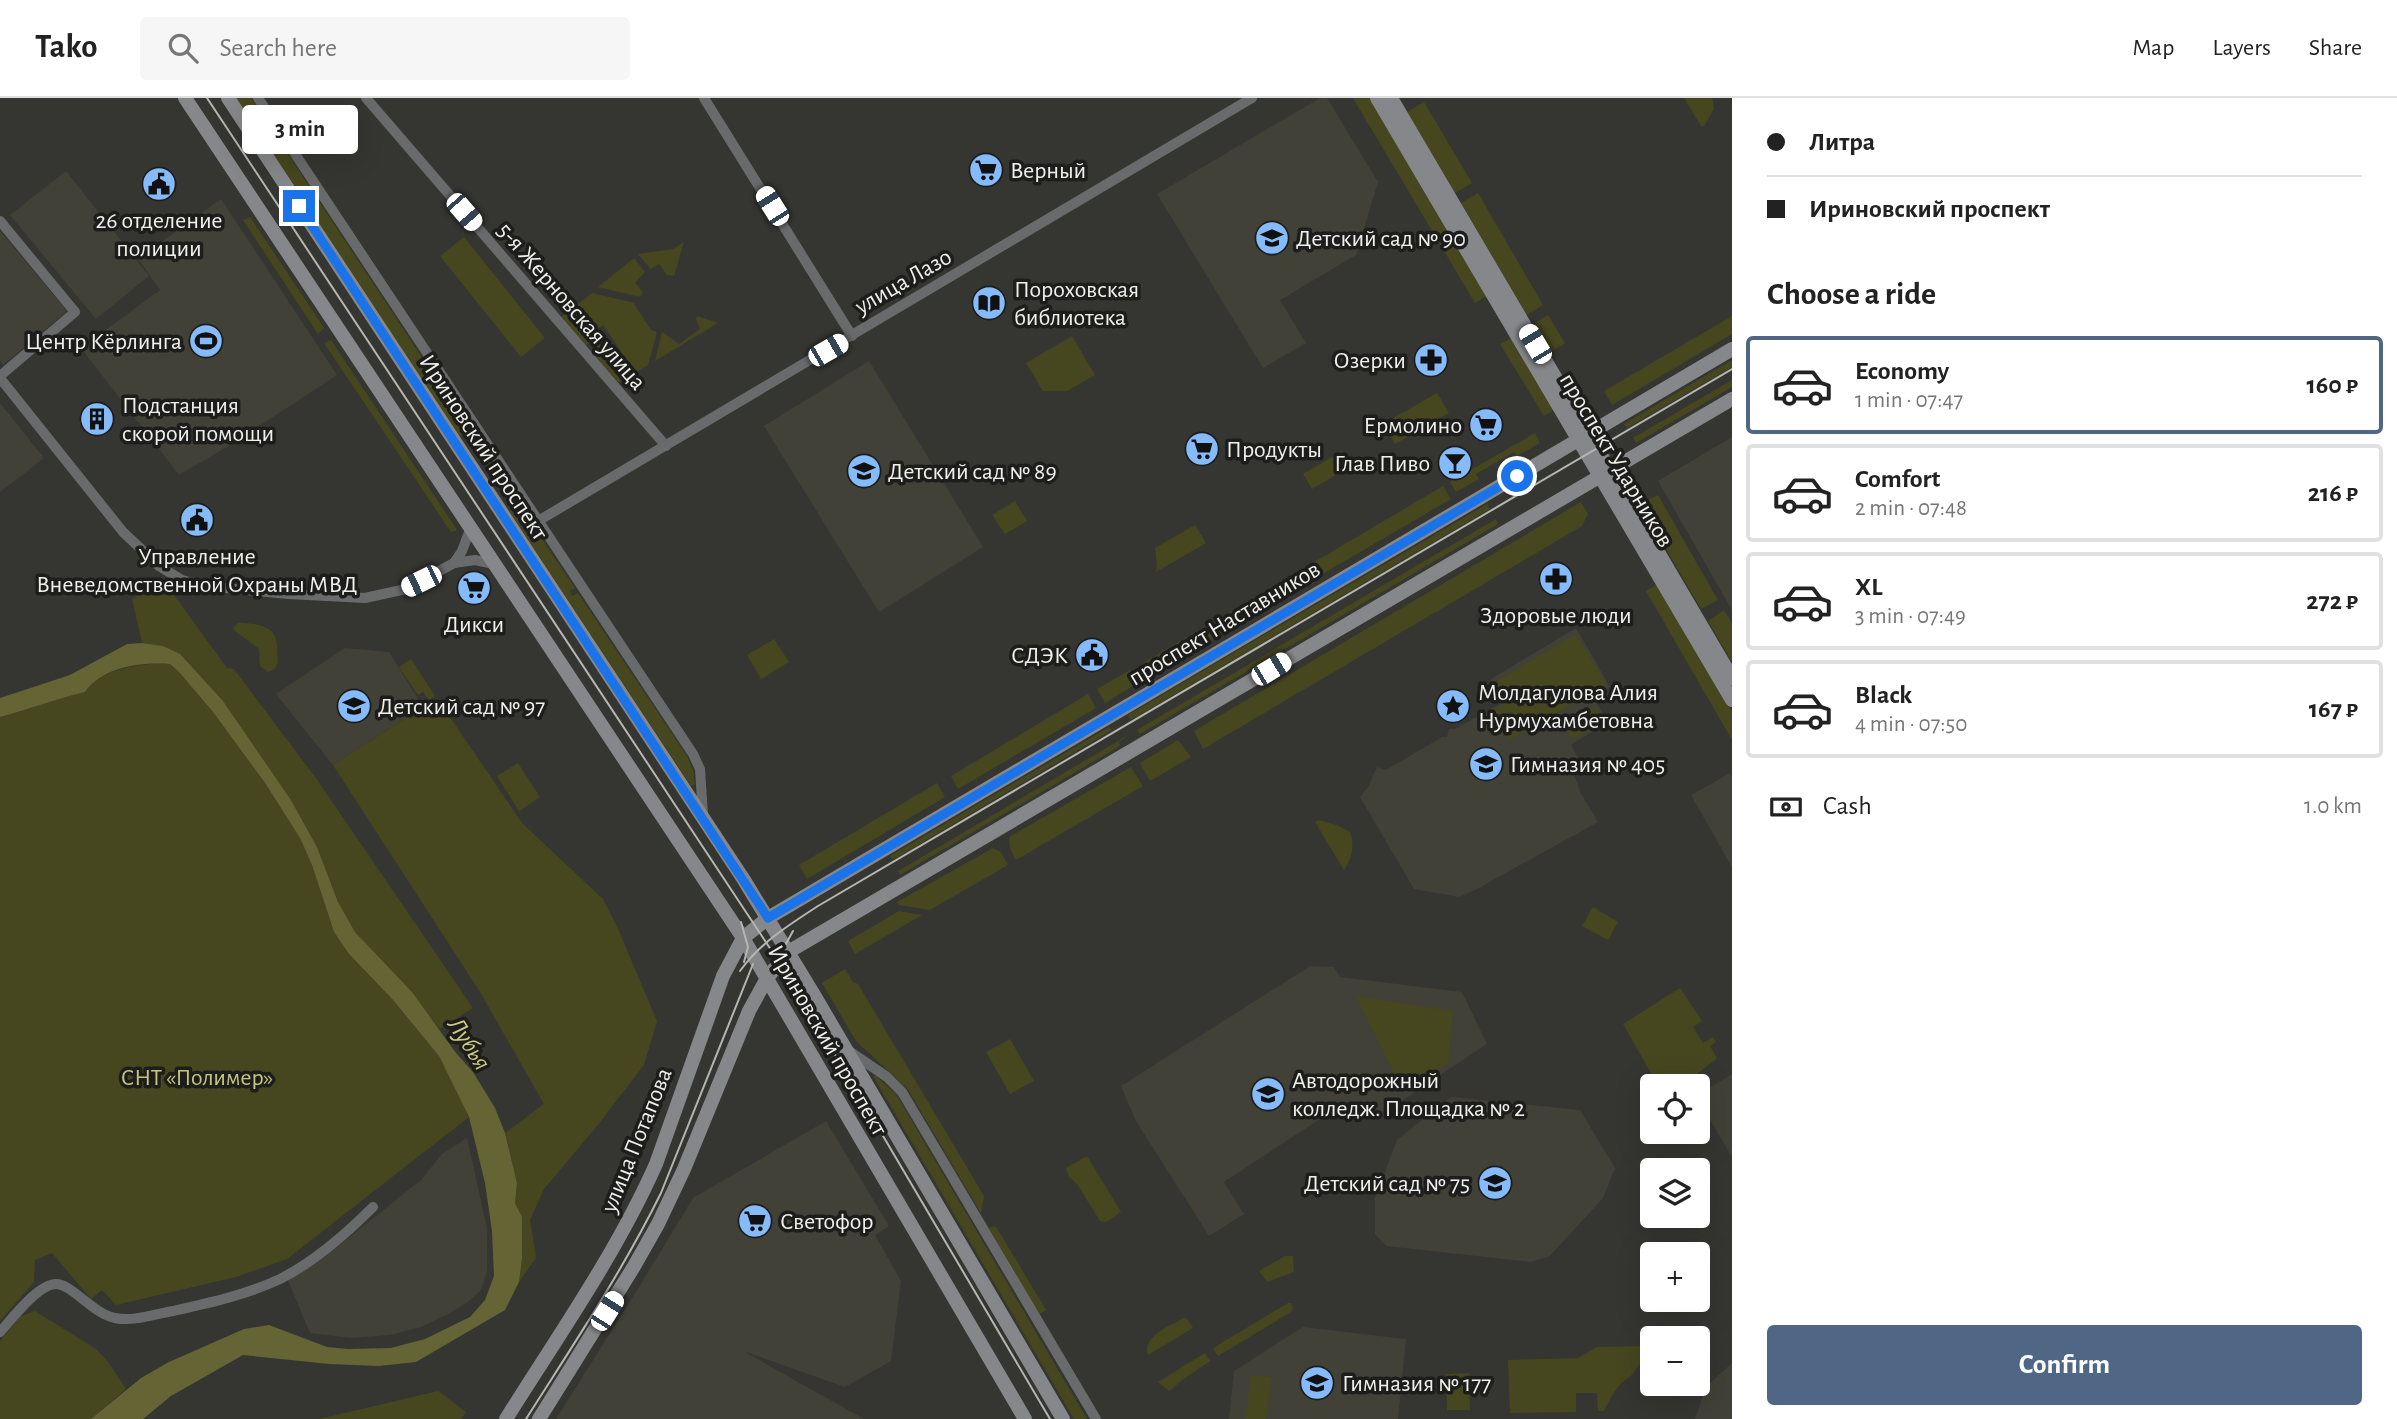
<!DOCTYPE html>
<meta charset="utf-8">
<style>
body{margin:0;font-family:"Alegreya Sans",sans-serif;background:#f6f6f6;color:#222;height:100vh;display:flex;flex-direction:column;font-size:26px;white-space:nowrap}
*{box-sizing:border-box;margin:0}
p{font-size:23px;color:#767676}
.icon{flex:none;width:38px;height:38px;fill:none;stroke:currentColor;stroke-width:2;stroke-linecap:round;stroke-linejoin:round}
.map{position:relative;flex:1;overflow:hidden}
.panel{display:flex;flex-direction:column;background:#fff;width:665px}
.panel>*{flex:none}
.guide{display:grid;align-content:center;height:154px;padding:0 35px;background:#fff}
.fabs{position:absolute;left:1640px;top:976px;display:grid;gap:14px}
.fabs a{display:grid;place-items:center;width:70px;height:70px;border-radius:7px;background:#fff;box-shadow:0 7px 28px #0002;font-size:35px}
.end{position:absolute;width:32px;height:32px;margin:-16px;border:9px solid #1a73e8;background:#fff;box-shadow:0 0 0 4px #fff}
.from{border-radius:50%}
.bubble{position:absolute;height:49px;border-radius:7px;background:#fff;box-shadow:0 7px 28px #0002;font-size:23px;font-weight:600;line-height:49px;text-align:center}
.car{position:absolute;width:21px;height:42px;margin:-21px -10px;border-radius:9px;box-shadow:0 0 5px 2px #0007;background:linear-gradient(#fff 24%,#345 0 40%,#fff 0 76%,#345 0 86%,#fff 0)}
.guide b{display:flex;align-items:center;gap:24px;height:66px;font-size:26px}
.guide b+b{border-top:2px solid #e0e0e0}
.guide i{width:18px;height:18px;background:#222}
ul{padding:0;list-style:none}
li{display:flex;align-items:center;gap:21px;height:98px;margin:0 14px 10px;padding:0 21px;border:4px solid #e0e0e0;border-radius:7px}
li div{flex:1}
li b{display:block;font-size:26px}
li em{font-style:normal;font-weight:600}
li.active{border-color:#4f6784}
li>.icon{width:63px;height:63px;stroke-width:1.5}
h2{padding:0 35px;font-size:32px;line-height:84px}
.pay{display:flex;align-items:center;gap:18px;height:77px;padding:0 35px;font-size:26px}
.pay p{margin-inline-start:auto}
.primary-button{display:flex;gap:14px;margin-top:auto;padding:14px 35px}
.primary-button a{flex:1;height:80px;border-radius:7px;background:#4f6784;color:#fff;font-size:28px;font-weight:600;line-height:80px;text-align:center}
header{display:flex;align-items:center;gap:42px;box-sizing:border-box;height:98px;padding:0 35px;background:#fff;border-bottom:2px solid #e0e0e0}
header strong{font-size:33px}
nav{display:flex;gap:38px;margin-inline-start:auto;font-size:24px}
.search{width:490px;height:63px;background:#f6f6f6;display:flex;align-items:center;gap:18px;box-sizing:border-box;padding:0 24px;border-radius:7px;color:#767676;font-size:26px}
main{display:flex;flex:1;min-height:0}
.map>svg:first-child{display:block}
.built{fill:#414137}
.green{fill:#46461f}
.water{fill:#646435}
.lines{fill:none;stroke-linecap:round;stroke-linejoin:round}
.street{stroke:#696a6c;stroke-width:10}
.secondary{stroke:#85878a;stroke-width:14}
.tram{stroke:#b5b6b2;stroke-width:2}
.route{stroke:#1a73e8;stroke-width:9}
.labels{text-anchor:middle;stroke-width:7;stroke-linejoin:round;paint-order:stroke}
.poi-label{font-size:24px;fill:#efefec;stroke:#1d1d1b;text-anchor:start}
.street-label{font-size:24px;fill:#efefec;stroke:#1d1d1b}
.park-label{font-size:24px;fill:#c5c67a;stroke:#1d1d1b}
.water-label{font-size:26px;font-style:italic;fill:#cccc80;stroke:#1d1d1b}
</style>
<header>
<strong>Tako</strong>
<div class="search"><svg class="icon" aria-label="search" viewBox="0 0 24 24"><circle cx="10" cy="10" r="6"/><path d="M15 15l6 6"/></svg>Search here</div>
<nav><a>Map</a><a>Layers</a><a>Share</a></nav>
</header>
<main>
<div class="map">
<svg width="1732" height="1321" viewBox="0 0 1732 1321">
<rect width="100%" height="100%" fill="#353632"/>
<g class="built">
<path d="M1320,0H1327L1378,84L1356,157L1280,202L1306,245L1263,270L1157,96Z"/>
<path d="M66,73L149,178L96,221L10,117Z"/>
<path d="M221,101L337,277L227,349L179,377L81,250L160,192L138,161Z"/>
<path d="M0,133L67,213L3,267L0,263Z"/>
<path d="M869,263L983,449L879,514L764,328Z"/>
<path d="M0,305L44,360L0,394Z"/>
<path d="M1732,339V512L1658,383Z"/>
<path d="M1576,530L1610,589L1593,599L1608,624L1571,647L1580,663L1572,669L1580,694L1598,724L1475,792L1459,799L1414,791L1360,699L1368,689L1377,669L1386,672L1442,639H1447L1449,631H1455L1503,604L1491,581Z"/>
<path d="M345,550L389,554L423,609L333,667L276,596Z"/>
<path d="M1730,675L1732,679V769L1691,697Z"/>
<path d="M1310,868L1334,869L1340,879L1462,894L1487,946L1385,1014L1353,1004H1346L1224,1084L1244,1116L1209,1138L1136,1023L1121,988Z"/>
<path d="M1732,976V1059L1698,1001V997Z"/>
<path d="M1451,999L1580,1012L1615,1070L1603,1100L1550,1158L1531,1164L1386,1148L1375,1136V1100L1397,1042Z"/>
<path d="M826,1023L889,1128L875,1137L901,1183L891,1263L845,1289L743,1253L864,1321H556L639,1189L693,1100Z"/>
<path d="M467,1040L487,1130V1173L481,1192L468,1204L448,1216L421,1229L390,1237L351,1240L310,1235L287,1180L336,1150L421,1082L442,1056Z"/>
<path d="M1303,1229L1406,1241L1398,1321H1229L1234,1273Z"/>
<path d="M1732,1265V1321H1695L1706,1289Z"/>
</g>
<g class="green">
<path d="M235,0H250L253,3L510,393L505,397L463,336L459,338Z"/>
<path d="M1353,0H1371L1487,198L1475,205Z"/>
<path d="M1684,0H1712L1714,11L1704,28H1701Z"/>
<path d="M1424,4L1472,85L1455,95L1407,14Z"/>
<path d="M1478,95L1543,207L1527,217L1461,105Z"/>
<path d="M250,119L324,230L318,236L243,122Z"/>
<path d="M464,139L545,240L521,259L440,158Z"/>
<path d="M684,144L674,178L667,177L659,166L651,171L638,156L673,151Z"/>
<path d="M634,160L645,174L635,185L643,194L640,199L598,189Z"/>
<path d="M592,195L635,205L634,206L651,232L657,234L648,267L616,286L588,254L599,246L611,260L621,253L603,227L591,235L594,241L584,249L559,221Z"/>
<path d="M1548,217L1565,245L1549,255L1532,227Z"/>
<path d="M697,218L718,225L655,263L662,234L679,246L700,231L696,221Z"/>
<path d="M1732,218V236L1612,307L1604,293Z"/>
<path d="M1072,238L1095,277L1067,293H1043L1026,265Z"/>
<path d="M1512,240L1554,312L1544,318L1500,246Z"/>
<path d="M331,242L457,432L451,434L324,245Z"/>
<path d="M1732,262V269L1627,330L1624,326Z"/>
<path d="M1732,282V289L1636,345L1633,340Z"/>
<path d="M1437,295L1449,315L1395,346L1383,326Z"/>
<path d="M1535,335L1540,345L1517,358L1514,354L1476,376L1479,381L1456,394L1450,384Z"/>
<path d="M1342,353L1351,368L1312,391L1303,376Z"/>
<path d="M1443,388L1451,401L1150,577L1143,565Z"/>
<path d="M1658,397L1718,502L1701,511L1640,406Z"/>
<path d="M1015,403L1027,423L1005,436L992,417Z"/>
<path d="M1581,404L1588,416L1582,428L1203,651L1194,633Z"/>
<path d="M1487,406L1490,411L1131,622L1128,617Z"/>
<path d="M519,407L575,490L570,493L572,498L578,495L687,658L693,672L695,687L691,688L509,413Z"/>
<path d="M1496,421L1498,426L1140,636L1137,632Z"/>
<path d="M1195,427L1206,445L1156,474L1157,467L1155,450Z"/>
<path d="M1658,486L1732,613V642L1646,493Z"/>
<path d="M149,490L174,497L227,570L234,571L318,683L473,910L440,931L422,910L412,894L355,834L338,804L317,749L291,702L223,603L163,548L142,545L132,501Z"/>
<path d="M1724,512L1732,525V564L1708,523Z"/>
<path d="M238,525C251,525 273,526 276,542C278,550 277,556 278,564L275,571L268,574L260,568L259,551L235,533L233,530Z"/>
<path d="M1576,536L1606,586L1510,642L1493,613L1507,604L1495,584Z"/>
<path d="M774,541L789,564L761,581L747,557Z"/>
<path d="M411,561L435,598L429,602L423,594L418,597L399,569Z"/>
<path d="M158,565L170,566L179,574L213,614L265,685L300,740L312,767L334,834L349,856L393,902L439,958L469,1019L287,1161L236,1179L116,1207L102,1192L91,1201L52,1155L35,1162L34,1184L0,1223V619C29,611 56,601 85,594C102,571 131,568 158,565Z"/>
<path d="M1130,572L1138,585L1105,605L1097,591Z"/>
<path d="M1088,596L1096,610L958,691L951,678Z"/>
<path d="M437,600L522,725L603,801L619,833L657,923L644,967L597,1028L544,1091L530,1122L536,1160L519,1184L522,1161V1119L515,1105L517,1085L505,1035L544,1006L480,894L333,667Z"/>
<path d="M1595,608L1604,623L1573,642L1563,627Z"/>
<path d="M1124,625L893,762L890,758L1109,629L1111,632Z"/>
<path d="M1130,636L1119,644L1120,648L900,777L898,773Z"/>
<path d="M1178,642L1191,659L1150,683L1140,665Z"/>
<path d="M518,665L540,699L519,713L497,678Z"/>
<path d="M1131,669L1143,688L1016,762L1010,750L1009,739Z"/>
<path d="M937,685L945,699L807,781L799,767Z"/>
<path d="M1319,722L1337,727L1350,734C1355,748 1352,760 1344,772L1315,724Z"/>
<path d="M993,750L1001,754L1008,767L930,812L899,807L897,804Z"/>
<path d="M1593,809L1618,824L1608,842L1582,828Z"/>
<path d="M899,813L922,817L855,856L848,843Z"/>
<path d="M845,871L853,884L858,886L984,1098L981,1115L907,990L856,943L822,885Z"/>
<path d="M1680,890L1702,923L1693,929L1703,945L1713,939L1716,944L1710,948L1717,960L1681,989H1659L1623,926Z"/>
<path d="M1356,898L1453,913L1448,966L1400,988Z"/>
<path d="M1010,941L1034,983L1010,996L986,954Z"/>
<path d="M873,978H876L896,996L1087,1321H1074Z"/>
<path d="M1087,1058L1121,1114L1106,1124L1100,1123L1077,1086L1069,1079L1066,1070Z"/>
<path d="M994,1128L997,1130L1046,1212L1039,1216L989,1130Z"/>
<path d="M1285,1158H1293L1294,1174L1267,1184L1259,1173Z"/>
<path d="M1288,1205H1291L1293,1211L1291,1214L1218,1258L1213,1250Z"/>
<path d="M35,1213L96,1251L109,1265L126,1291L91,1321H0V1243L21,1218Z"/>
<path d="M1186,1219L1193,1230L1148,1257C1142,1237 1172,1227 1186,1219Z"/>
<path d="M1643,1248L1644,1260L1631,1278C1618,1285 1611,1299 1604,1313H1598L1597,1295H1576V1314L1510,1315L1508,1262L1578,1260L1597,1249Z"/>
<path d="M1205,1255L1210,1263L1185,1280L1169,1293L1158,1284Z"/>
<path d="M1469,1275L1470,1312H1447L1446,1276Z"/>
<path d="M1251,1277L1271,1279L1266,1321H1245Z"/>
<path d="M438,1293L466,1314L461,1321H319Z"/>
</g>
<path class="water" d="M142,545L163,548L180,556L223,603L291,702L317,749L338,804L355,834L412,894L456,955L473,974L495,1010L505,1035L517,1085L515,1105L522,1119V1161L519,1184L505,1212L416,1264L379,1268L329,1266L243,1257L171,1298L143,1321H91L141,1280L169,1264L244,1231L269,1227L327,1249L348,1251L391,1250L425,1241L470,1219L485,1202L494,1178L492,1133L485,1085L469,1019L439,958L393,902L349,856L334,834L312,767L300,740L265,685L213,614L179,574L170,566C140,564 103,569 85,594C56,601 29,611 0,619V600L70,577L127,546Z"/>
<g class="lines">
<g class="street">
<path d="M258,0L693,656L700,671L703,717"/>
<path d="M366,0L666,348"/>
<path d="M704,0L852,238"/>
<path d="M0,123L75,214L0,278"/>
<path d="M0,280L123,434L159,468L182,482L204,488L288,496L365,500L406,491L454,465"/>
<path d="M538,423L1252,0"/>
<path d="M471,429L462,453L454,465L475,462L494,466"/>
<path d="M849,953L887,979L902,994L1096,1321"/>
<path d="M0,1234C11,1222 38,1186 56,1186C72,1186 93,1216 115,1220C133,1224 155,1216 173,1213C209,1205 246,1197 280,1181C314,1164 346,1136 373,1109"/>
</g>
<g class="secondary">
<path d="M185,0L743,840L1025,1321"/>
<path d="M228,0L744,782L814,897L1063,1321"/>
<path d="M1377,0L1732,602"/>
<path d="M1391,0L1732,580"/>
<path d="M506,1321C558,1238 616,1156 656,1066L723,878L743,840L768,820L1732,251"/>
<path d="M539,1321L633,1170L658,1126L684,1071L749,913L767,880L788,854L1732,301"/>
</g>
<g class="tram">
<path d="M207,0L791,882L1050,1321"/>
<path d="M741,824L748,849L744,864"/>
<path d="M785,868L782,853L793,833"/>
<path d="M740,873C761,844 789,827 818,808L1732,271"/>
<path d="M526,1321C573,1247 622,1174 661,1095L753,866"/>
</g>
</g>
<g class="lines">
<path class="route" d="M299,108L768,820L1517,378"/>
</g>
<defs>
<g id="supermarket-disc" transform="scale(1.75)"><circle r="9.5" fill="#85bbfb" stroke="#1d1d1b"/><path d="M-6-5.5h2.5l.6 2H6L4.5 2H-2.5L-4.4-4H-6ZM-1.5 3.2a1.3 1.3 0 1 0 .1 0ZM3 3.2a1.3 1.3 0 1 0 .1 0Z" fill="#111"/></g>
<g id="civic-disc" transform="scale(1.75)"><circle r="9.5" fill="#85bbfb" stroke="#1d1d1b"/><path d="M-.6-6.5H3V-4.5H.6V-3L4-1V1h2V6H-6V1h2V-1L-.6-3ZM-1.2 2.5V6h2.4V2.5Z" fill="#111"/></g>
<g id="school-disc" transform="scale(1.75)"><circle r="9.5" fill="#85bbfb" stroke="#1d1d1b"/><path d="M0-5L7-2L0 1L-7-2ZM-4 1L0 2.5L4 1V4Q0 6-4 4Z" fill="#111"/></g>
<g id="library-disc" transform="scale(1.75)"><circle r="9.5" fill="#85bbfb" stroke="#1d1d1b"/><path d="M-6-4Q-3-5.5-.7-3.5V5Q-3 3-6 4ZM6-4Q3-5.5 .7-3.5V5Q3 3 6 4Z" fill="#111"/></g>
<g id="stadium-disc" transform="scale(1.75)"><circle r="9.5" fill="#85bbfb" stroke="#1d1d1b"/><path d="M0-5a6.5 5 0 1 0 0 10a6.5 5 0 1 0 0-10ZM-3.5-1.8h7v3.6h-7Z" fill="#111"/></g>
<g id="pharmacy-disc" transform="scale(1.75)"><circle r="9.5" fill="#85bbfb" stroke="#1d1d1b"/><path d="M-2-6h4v4h4v4h-4v4h-4v-4h-4v-4h4Z" fill="#111"/></g>
<g id="building-disc" transform="scale(1.75)"><circle r="9.5" fill="#85bbfb" stroke="#1d1d1b"/><path d="M-4-6H4V6H1V3H-1V6H-4ZM-2.5-4.3h1.7v1.8h-1.7ZM.8-4.3h1.7v1.8H.8ZM-2.5-1h1.7V.8h-1.7ZM.8-1h1.7V.8H.8Z" fill="#111"/></g>
<g id="bar-disc" transform="scale(1.75)"><circle r="9.5" fill="#85bbfb" stroke="#1d1d1b"/><path d="M-6-5H6L.8 .8V4.5H3.5V6h-7V4.5H-.8V.8Z" fill="#111"/></g>
<g id="sight-disc" transform="scale(1.75)"><circle r="9.5" fill="#85bbfb" stroke="#1d1d1b"/><path d="M0-6L1.8-2.2L6-1.7L2.9 1.2L3.7 5.4L0 3.3L-3.7 5.4L-2.9 1.2L-6-1.7L-1.8-2.2Z" fill="#111"/></g>
<g id="university-disc" transform="scale(1.75)"><circle r="9.5" fill="#85bbfb" stroke="#1d1d1b"/><path d="M0-5L7-2L0 1L-7-2ZM-4 1L0 2.5L4 1V4Q0 6-4 4Z" fill="#111"/></g>
</defs>
<g fill-rule="evenodd">
<use href="#supermarket-disc" x="986" y="72"/>
<use href="#civic-disc" x="159" y="86"/>
<use href="#school-disc" x="1272" y="140"/>
<use href="#library-disc" x="989" y="205"/>
<use href="#stadium-disc" x="206" y="243"/>
<use href="#pharmacy-disc" x="1431" y="262"/>
<use href="#building-disc" x="97" y="321"/>
<use href="#supermarket-disc" x="1486" y="327"/>
<use href="#supermarket-disc" x="1202" y="351"/>
<use href="#bar-disc" x="1455" y="365"/>
<use href="#school-disc" x="864" y="373"/>
<use href="#civic-disc" x="197" y="422"/>
<use href="#pharmacy-disc" x="1556" y="481"/>
<use href="#supermarket-disc" x="474" y="490"/>
<use href="#civic-disc" x="1092" y="557"/>
<use href="#school-disc" x="354" y="608"/>
<use href="#sight-disc" x="1453" y="608"/>
<use href="#school-disc" x="1486" y="666"/>
<use href="#university-disc" x="1268" y="996"/>
<use href="#school-disc" x="1495" y="1085"/>
<use href="#supermarket-disc" x="755" y="1123"/>
<use href="#school-disc" x="1317" y="1285"/>
</g>
<g class="labels">
<g class="poi-label">
<text x="1010" y="80">Верный</text>
<text x="159" y="130" text-anchor="middle">26 отделение<tspan x="159" dy="28">полиции</tspan></text>
<text x="1296" y="148">Детский сад № 90</text>
<text x="1014" y="199">Пороховская<tspan x="1014" dy="28">библиотека</tspan></text>
<text x="182" y="251" text-anchor="end">Центр Кёрлинга</text>
<text x="1406" y="270" text-anchor="end">Озерки</text>
<text x="122" y="315">Подстанция<tspan x="122" dy="28">скорой помощи</tspan></text>
<text x="1462" y="335" text-anchor="end">Ермолино</text>
<text x="1226" y="359">Продукты</text>
<text x="1430" y="373" text-anchor="end">Глав Пиво</text>
<text x="888" y="381">Детский сад № 89</text>
<text x="197" y="466" text-anchor="middle">Управление<tspan x="197" dy="28">Вневедомственной Охраны МВД</tspan></text>
<text x="1556" y="525" text-anchor="middle">Здоровые люди</text>
<text x="474" y="534" text-anchor="middle">Дикси</text>
<text x="1068" y="565" text-anchor="end">СДЭК</text>
<text x="1478" y="602">Молдагулова Алия<tspan x="1478" dy="28">Нурмухамбетовна</tspan></text>
<text x="378" y="616">Детский сад № 97</text>
<text x="1510" y="674">Гимназия № 405</text>
<text x="1292" y="990">Автодорожный<tspan x="1292" dy="28">колледж. Площадка № 2</tspan></text>
<text x="1470" y="1093" text-anchor="end">Детский сад № 75</text>
<text x="780" y="1131">Светофор</text>
<text x="1342" y="1293">Гимназия № 177</text>
</g>
<g class="street-label">
<text transform="translate(903 183) rotate(-30)" y="8">улица Лазо</text>
<text transform="translate(572 208) rotate(49)" y="8">5-я Жерновская улица</text>
<text transform="translate(484 349) rotate(57)" y="8">Ириновский проспект</text>
<text transform="translate(1617 362) rotate(59)" y="8">проспект Ударников</text>
<text transform="translate(1224 525) rotate(-31)" y="8">проспект Наставников</text>
<text transform="translate(828 942) rotate(60)" y="8">Ириновский проспект</text>
<text transform="translate(636 1042) rotate(-68)" y="8">улица Потапова</text>
</g>
<g class="park-label">
<text x="197" y="987">СНТ «Полимер»</text>
</g>
<g class="water-label">
<text transform="translate(470 945) rotate(57)" y="9">Лубья</text>
</g>
</g>
</svg>
<div class="fabs">
<a><svg class="icon" aria-label="locate" viewBox="0 0 24 24"><circle cx="12" cy="12" r="6"/><path d="M12 2v4M12 18v4M2 12h4M18 12h4"/></svg></a>
<a><svg class="icon" aria-label="layers" viewBox="0 0 24 24"><path d="M12 4l9 5-9 5-9-5zM3 14l9 5 9-5"/></svg></a>
<a>+</a>
<a>−</a>
</div>
<i class="end from" style="left:1517px;top:378px"></i>
<i class="end" style="left:299px;top:108px"></i>
<div class="bubble" style="left:242px;top:7px;width:116px">3 min</div>
<i class="car" style="left:772px;top:108px;rotate:328deg"></i>
<i class="car" style="left:464px;top:114px;rotate:139deg"></i>
<i class="car" style="left:1535px;top:246px;rotate:329deg"></i>
<i class="car" style="left:828px;top:252px;rotate:60deg"></i>
<i class="car" style="left:421px;top:483px;rotate:244deg"></i>
<i class="car" style="left:1271px;top:571px;rotate:59deg"></i>
<i class="car" style="left:607px;top:1213px;rotate:32deg"></i>
</div>
<section class="panel">
<div class="guide">
<b><i class="from"></i>Литра</b>
<b><i></i>Ириновский проспект</b>
</div>
<h2>Choose a ride</h2>
<ul>
<li class="active"><svg class="icon" aria-label="car" viewBox="0 0 24 24"><path d="M5 17H2v-5l4-1 3-4h7l3 4 3 1v5h-3M9 17h6M6 11h13"/><circle cx="7" cy="17" r="2"/><circle cx="17" cy="17" r="2"/></svg><div><b>Economy</b><p>1 min · 07:47</p></div><em>160 ₽</em></li>
<li><svg class="icon" aria-label="car" viewBox="0 0 24 24"><path d="M5 17H2v-5l4-1 3-4h7l3 4 3 1v5h-3M9 17h6M6 11h13"/><circle cx="7" cy="17" r="2"/><circle cx="17" cy="17" r="2"/></svg><div><b>Comfort</b><p>2 min · 07:48</p></div><em>216 ₽</em></li>
<li><svg class="icon" aria-label="car" viewBox="0 0 24 24"><path d="M5 17H2v-5l4-1 3-4h7l3 4 3 1v5h-3M9 17h6M6 11h13"/><circle cx="7" cy="17" r="2"/><circle cx="17" cy="17" r="2"/></svg><div><b>XL</b><p>3 min · 07:49</p></div><em>272 ₽</em></li>
<li><svg class="icon" aria-label="car" viewBox="0 0 24 24"><path d="M5 17H2v-5l4-1 3-4h7l3 4 3 1v5h-3M9 17h6M6 11h13"/><circle cx="7" cy="17" r="2"/><circle cx="17" cy="17" r="2"/></svg><div><b>Black</b><p>4 min · 07:50</p></div><em>167 ₽</em></li>
</ul>
<div class="pay"><svg class="icon" aria-label="cash" viewBox="0 0 24 24"><path d="M3 7h18v10H3z"/><circle cx="12" cy="12" r="2"/></svg>Cash<p>1.0 km</p></div>
<div class="primary-button"><a>Confirm</a></div>
</section>
</main>
